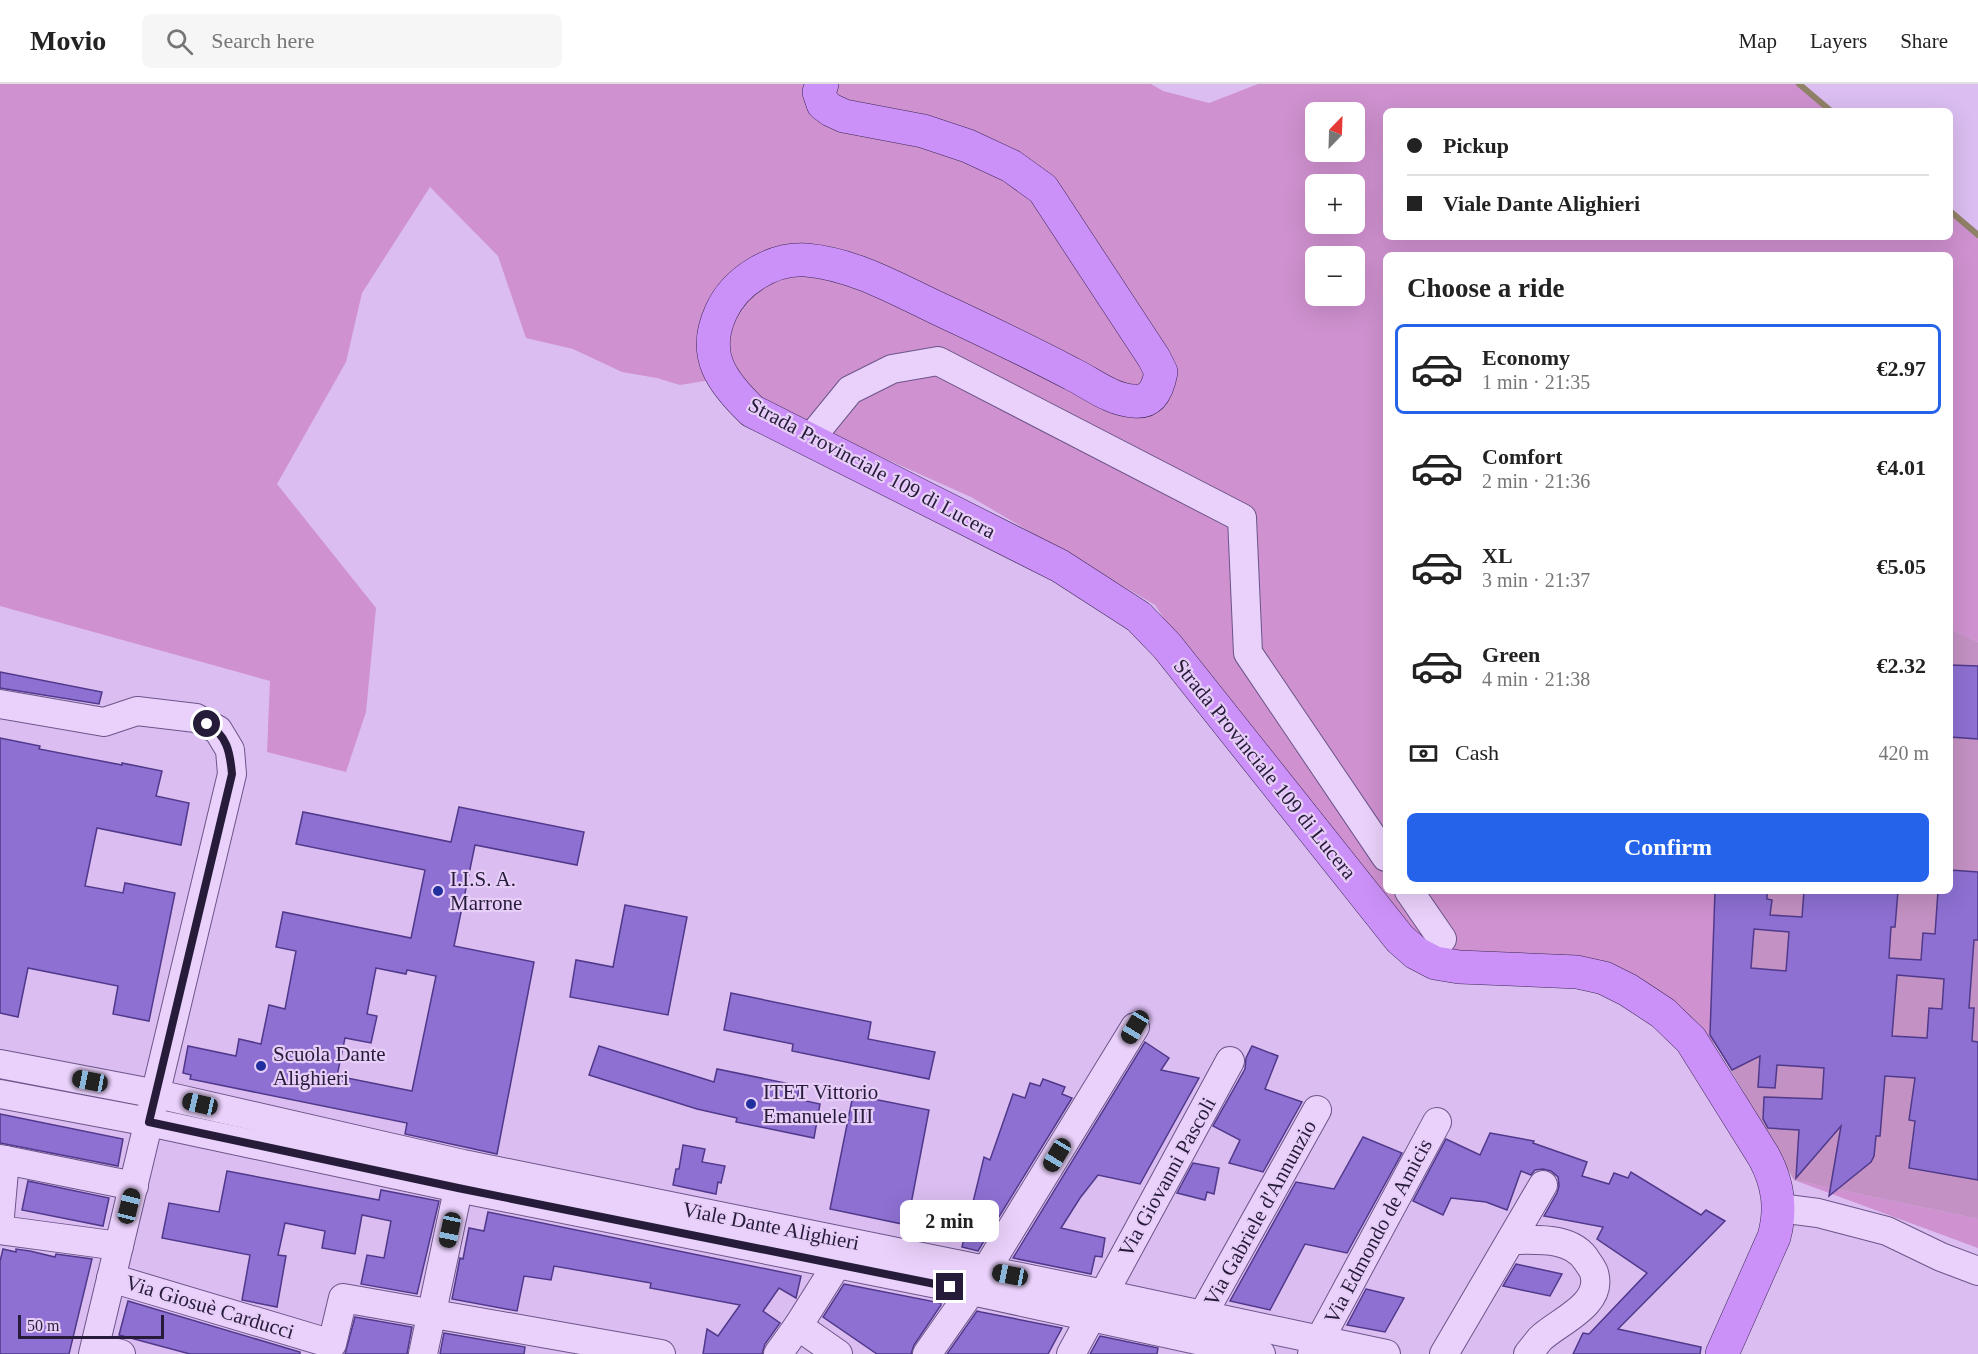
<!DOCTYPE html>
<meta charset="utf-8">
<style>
body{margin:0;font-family:"Times New Roman",serif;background:#f6f6f6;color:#222;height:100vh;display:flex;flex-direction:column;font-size:22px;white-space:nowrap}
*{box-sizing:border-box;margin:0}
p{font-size:20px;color:#767676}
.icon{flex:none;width:33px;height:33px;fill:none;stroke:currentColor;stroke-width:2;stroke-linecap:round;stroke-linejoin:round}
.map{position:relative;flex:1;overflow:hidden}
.details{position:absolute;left:1383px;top:168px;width:570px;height:642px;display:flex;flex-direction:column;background:#fff;border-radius:9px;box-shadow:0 6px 24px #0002}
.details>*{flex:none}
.top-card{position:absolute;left:1383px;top:24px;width:570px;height:132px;border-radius:9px;box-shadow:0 6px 24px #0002;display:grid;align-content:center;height:132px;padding:0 24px;background:#fff}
.needle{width:39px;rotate:23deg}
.fabs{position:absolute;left:1305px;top:18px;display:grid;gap:12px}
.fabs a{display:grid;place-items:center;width:60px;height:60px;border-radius:9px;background:#fff;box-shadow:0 6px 24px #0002;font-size:30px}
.scale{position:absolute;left:18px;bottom:15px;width:146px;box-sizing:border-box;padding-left:6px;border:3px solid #261b38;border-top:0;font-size:16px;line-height:21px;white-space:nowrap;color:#261b38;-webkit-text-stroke:4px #e7cef8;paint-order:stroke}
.end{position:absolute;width:27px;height:27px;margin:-14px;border:8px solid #261b38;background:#fff;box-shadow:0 0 0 3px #fff}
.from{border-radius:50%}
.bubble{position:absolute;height:42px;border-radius:9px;background:#fff;box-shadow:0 6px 24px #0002;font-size:20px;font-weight:700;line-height:42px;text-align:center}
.car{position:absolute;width:18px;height:36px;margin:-18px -9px;border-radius:8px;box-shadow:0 0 4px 2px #0007;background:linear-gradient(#222 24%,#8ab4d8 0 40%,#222 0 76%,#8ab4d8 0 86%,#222 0)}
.top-card b{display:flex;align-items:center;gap:21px;height:57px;font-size:22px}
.top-card b+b{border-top:2px solid #e0e0e0}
.top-card i{width:15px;height:15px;background:#222}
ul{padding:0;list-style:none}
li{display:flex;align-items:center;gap:18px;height:90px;margin:0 12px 9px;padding:0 12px;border:3px solid transparent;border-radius:9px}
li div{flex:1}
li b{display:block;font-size:22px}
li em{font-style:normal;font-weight:700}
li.current{border-color:#2563eb}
li>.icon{width:54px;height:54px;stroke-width:1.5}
h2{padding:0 24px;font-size:27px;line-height:72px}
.pay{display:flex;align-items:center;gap:15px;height:66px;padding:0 24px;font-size:22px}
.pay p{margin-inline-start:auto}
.action{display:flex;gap:12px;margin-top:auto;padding:12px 24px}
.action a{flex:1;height:69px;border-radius:9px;background:#2563eb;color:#fff;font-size:24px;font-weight:700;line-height:69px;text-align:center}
header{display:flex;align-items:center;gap:36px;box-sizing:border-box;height:84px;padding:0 30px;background:#fff;border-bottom:2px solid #e0e0e0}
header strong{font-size:28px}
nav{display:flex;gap:33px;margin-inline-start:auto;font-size:21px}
.search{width:420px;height:54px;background:#f6f6f6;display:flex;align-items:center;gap:15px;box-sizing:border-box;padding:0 21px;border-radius:9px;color:#767676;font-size:22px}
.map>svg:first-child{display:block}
.green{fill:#cf91d0;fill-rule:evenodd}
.cemetery{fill:#c391c3}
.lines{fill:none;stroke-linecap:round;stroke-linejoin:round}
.stream{stroke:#908268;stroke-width:6}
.building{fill:#8d70d2;stroke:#50398b;stroke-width:1.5;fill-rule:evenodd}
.minor-casing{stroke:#6b558a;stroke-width:30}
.major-casing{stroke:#3a2a57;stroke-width:34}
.minor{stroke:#ead1fb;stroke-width:28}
.major{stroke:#cc91f8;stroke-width:33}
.route{stroke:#261b38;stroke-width:8}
.poi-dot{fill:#21309e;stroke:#e7cef8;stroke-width:2}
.labels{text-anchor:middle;stroke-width:4.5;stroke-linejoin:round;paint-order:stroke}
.street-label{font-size:21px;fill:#261b38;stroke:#e7cef8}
.poi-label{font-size:21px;fill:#261b38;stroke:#e7cef8;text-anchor:start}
</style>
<header>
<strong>Movio</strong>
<div class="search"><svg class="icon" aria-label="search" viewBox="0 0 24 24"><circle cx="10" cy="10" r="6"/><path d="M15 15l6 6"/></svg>Search here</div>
<nav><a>Map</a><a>Layers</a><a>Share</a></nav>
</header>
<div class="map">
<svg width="1978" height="1270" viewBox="0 0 1978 1270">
<rect width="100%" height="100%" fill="#dbbdf1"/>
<g class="green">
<path d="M0,0H1151L1163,7L1209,19L1258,0H1799L1831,27H1386V153H1950V127L1978,151V558L1950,545V171H1386V807H1716L1717,962L1662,909L1585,876L1457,870L1408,845L1204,594L1155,521L971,413L783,329L729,293L680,301L657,294L622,288L573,265L526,254L498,172L430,103L362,209L346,278L277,400L376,524L366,628L346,688L267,668L270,597L0,522ZM1316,28H1354V68H1316ZM1316,100H1354V140H1316ZM1316,172H1354V212H1316Z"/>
<path d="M1794,1096L1978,1135V1164Z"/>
</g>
<path class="cemetery" d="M1950,545L1978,558V1135L1794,1096L1717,962L1716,807H1950Z"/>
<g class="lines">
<g class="stream">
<path d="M1799,0L1831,27"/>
<path d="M1950,127L1978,151"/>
</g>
</g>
<g class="building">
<path d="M1950,581L1978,582V655L1950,653Z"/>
<path d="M0,588L102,608L99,620L0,604Z"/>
<path d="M0,654L40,662L39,665L122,681V679L162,687L156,712L189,719L181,761L97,744L85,802L123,809L125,799L175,809L149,937L113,930L118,902L28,884L18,933L0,929Z"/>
<path d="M459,723L584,748L577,781L475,761L454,862L534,878L497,1070L405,1050L407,1039L190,995L191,991L183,989L188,962L236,972L239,955L261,960L269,921L285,925L296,867L276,863L283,828L411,854L425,786L296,760L303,728L451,758ZM376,884L406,890L407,886L436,892L412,1007L337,992L345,954L371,959L377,932L367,930Z"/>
<path d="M1950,786L1978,788V856H1974L1969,924H1974L1972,957L1978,958V1096L1909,1084L1915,1037L1909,1036L1915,994L1885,992L1880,1052H1876L1874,1072L1871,1078L1829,1112L1841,1042L1796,1094L1799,1046L1768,1044L1763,1035L1764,1013L1822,1015L1824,984L1777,981L1775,1004L1758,1003L1760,972L1732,986L1710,951L1715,807H1767V815L1772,816L1770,831L1802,833L1804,807H1898L1895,843H1891L1889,874L1921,876L1923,849L1935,850L1938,807H1950ZM1754,845L1789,848L1786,887L1751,884ZM1897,891L1944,895L1942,925L1929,924L1927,954L1892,952Z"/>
<path d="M625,821L687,833L668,931L570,913L576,876L613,883Z"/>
<path d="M731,909L871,938L868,955L935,968L929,995L792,967L793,960L724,946Z"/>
<path d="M1145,958L1169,974L1161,986L1199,994L1140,1100L1098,1091L1080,1114L1061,1144L1105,1154L1102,1173L1095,1172L1091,1190L1013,1174Z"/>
<path d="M599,962L714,998L717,985L800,1002L797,1015L820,1020L814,1054L736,1038L737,1034L697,1025L589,991Z"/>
<path d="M1252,962L1278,972L1265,1005L1302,1018L1263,1088L1229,1079L1240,1056L1213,1042L1245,985L1246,974Z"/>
<path d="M1043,995L1065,1003L1062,1010L1072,1014L978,1167L962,1163L984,1073L990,1076L1013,1010L1025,1014L1030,999L1040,1002Z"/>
<path d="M853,1011L929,1026L907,1141L830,1125Z"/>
<path d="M0,1030L123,1055L118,1082L0,1059Z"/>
<path d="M1490,1049L1534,1057L1533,1059L1587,1078L1582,1092L1609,1100L1614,1089L1628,1094L1631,1088L1701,1131L1706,1126L1725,1137L1618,1245L1701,1263L1700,1270H1573L1583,1249L1589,1250L1647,1189L1597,1155L1603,1143L1544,1132L1557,1109L1559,1102L1558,1093L1551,1087L1543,1085L1535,1086L1531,1091L1521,1087L1507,1126L1486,1118L1451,1114L1443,1131L1413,1117L1446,1055L1480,1071Z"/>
<path d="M1363,1053L1402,1069L1347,1169L1305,1160L1270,1226L1230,1217L1296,1098L1334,1105Z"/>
<path d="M683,1061L705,1065L702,1078L725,1082L721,1099L718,1098L716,1110L673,1101L676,1085H679Z"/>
<path d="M1193,1079L1219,1084L1214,1110L1207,1108L1205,1116L1177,1109Z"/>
<path d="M227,1087L379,1116L381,1106L439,1117L417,1210L361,1200L367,1171L384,1174L391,1137L362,1131L355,1170L322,1164L325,1147L285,1139L278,1171L286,1172L277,1223L242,1216L250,1171L162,1154L169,1119L219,1128Z"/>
<path d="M28,1097L109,1114L103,1142L22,1126Z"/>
<path d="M488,1128L801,1192L796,1214L779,1204L763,1227L780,1239L765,1260L762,1270H703L707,1245L718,1252L740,1221L650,1204L651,1199L554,1182L551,1196L524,1192L517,1227L452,1215L460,1174L463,1175L469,1144L484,1147Z"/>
<path d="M3,1165L16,1168V1165L30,1167L55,1173L56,1170L92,1175L69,1270H0V1177Z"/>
<path d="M1516,1180L1562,1190L1550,1212L1503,1202Z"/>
<path d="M844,1200L941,1219V1221L914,1261L911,1270H877L823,1233Z"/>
<path d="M1366,1205L1404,1214L1385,1248L1347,1241Z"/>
<path d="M128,1217L300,1268V1270H190L119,1251Z"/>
<path d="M977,1227L981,1228L1062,1244L1048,1270H947Z"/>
<path d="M355,1233L412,1243L407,1270H345Z"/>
<path d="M444,1249L525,1263L524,1270H440Z"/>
<path d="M1100,1252L1158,1264L1157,1270H1090Z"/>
</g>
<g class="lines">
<g class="minor-casing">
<g id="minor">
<path d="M813,357L819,344L850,306L892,285L938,277L1242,434L1248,569L1386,773"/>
<path d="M0,620L104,638L137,627L196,634L218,646L230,666L232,690L93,1270"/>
<path d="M1409,807L1442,855"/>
<path d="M0,980L157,1010L463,1080L1104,1210L1386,1270"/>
<path d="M0,1010L149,1038L458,1104L972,1207L1261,1270"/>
<path d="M0,1075L134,1102"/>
<path d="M1779,1124L1818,1129L1887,1147L1941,1173L1978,1187"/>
<path d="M0,1132L5,1076"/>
<path d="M0,1146L119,1162"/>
<path d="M1511,1156C1536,1156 1572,1152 1587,1177C1589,1180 1593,1185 1594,1189C1604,1221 1557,1238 1540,1255C1536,1260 1532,1265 1528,1270"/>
<path d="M111,1194L332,1260L343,1214L661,1270"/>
<path d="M798,1242L838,1270"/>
<path d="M1196,1247L1202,1232L1317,1026"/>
<path d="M95,1264L121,1270"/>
<path d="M423,1270L462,1087"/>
<path d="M778,1270L798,1242L846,1166"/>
<path d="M927,1270L986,1186L1135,943"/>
<path d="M1071,1270L1230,977"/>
<path d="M1312,1270L1437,1038"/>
<path d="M1444,1270L1543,1101"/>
</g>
</g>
<g class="major-casing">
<path id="major" d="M822,0L819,8L823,20L831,26L844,32L923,47L968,62L1011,82L1043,105L1154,274L1161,288C1158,304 1152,319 1134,317C1111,316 1091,299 1072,290C1028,267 982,245 937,224C895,204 853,180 806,176C772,174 735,197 721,228C701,271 722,298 752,327L1060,482L1139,533L1167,562L1400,855L1416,869L1435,879L1459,883L1577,888L1604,894L1628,906L1663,929L1691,956L1764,1073C1778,1099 1782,1124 1774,1153L1722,1270"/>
</g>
<use href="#minor" class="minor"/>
<use href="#major" class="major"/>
</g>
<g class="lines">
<path class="route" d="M207,640C227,651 230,668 232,690L149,1038L458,1104L950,1203"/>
</g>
<g class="poi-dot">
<circle cx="438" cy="807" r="6"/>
<circle cx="261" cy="982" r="6"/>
<circle cx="751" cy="1020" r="6"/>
</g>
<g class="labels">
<g class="street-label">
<text transform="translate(872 384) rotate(28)" y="7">Strada Provinciale 109 di Lucera</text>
<text transform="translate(1265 685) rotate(51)" y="7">Strada Provinciale 109 di Lucera</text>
<text transform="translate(1167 1093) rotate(-61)" y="7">Via Giovanni Pascoli</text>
<text transform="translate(1260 1129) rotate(-61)" y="7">Via Gabriele d'Annunzio</text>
<text transform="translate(771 1142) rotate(11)" y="7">Viale Dante Alighieri</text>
<text transform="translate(1378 1147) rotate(-62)" y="7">Via Edmondo de Amicis</text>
<text transform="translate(210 1223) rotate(17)" y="7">Via Giosuè Carducci</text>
</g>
<g class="poi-label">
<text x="450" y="802">I.I.S. A.<tspan x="450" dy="24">Marrone</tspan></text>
<text x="273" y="977">Scuola Dante<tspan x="273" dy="24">Alighieri</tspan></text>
<text x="763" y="1015">ITET Vittorio<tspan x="763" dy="24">Emanuele III</tspan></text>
</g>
</g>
</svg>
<div class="fabs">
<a><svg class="needle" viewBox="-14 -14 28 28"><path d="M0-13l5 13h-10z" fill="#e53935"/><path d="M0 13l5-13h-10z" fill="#767676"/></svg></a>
<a>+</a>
<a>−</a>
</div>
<div class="scale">50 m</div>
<i class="end from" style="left:207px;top:640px"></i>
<i class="end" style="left:950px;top:1203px"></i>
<div class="bubble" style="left:900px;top:1116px;width:99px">2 min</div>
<i class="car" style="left:1135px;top:943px;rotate:211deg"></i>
<i class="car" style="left:90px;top:997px;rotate:281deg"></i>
<i class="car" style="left:200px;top:1020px;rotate:283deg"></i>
<i class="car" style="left:1057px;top:1071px;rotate:211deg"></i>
<i class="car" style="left:129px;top:1122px;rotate:14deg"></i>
<i class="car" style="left:450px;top:1146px;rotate:192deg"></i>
<i class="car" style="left:1010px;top:1191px;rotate:281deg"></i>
<div class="top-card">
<b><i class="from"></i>Pickup</b>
<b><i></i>Viale Dante Alighieri</b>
</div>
<section class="details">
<h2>Choose a ride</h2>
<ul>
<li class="current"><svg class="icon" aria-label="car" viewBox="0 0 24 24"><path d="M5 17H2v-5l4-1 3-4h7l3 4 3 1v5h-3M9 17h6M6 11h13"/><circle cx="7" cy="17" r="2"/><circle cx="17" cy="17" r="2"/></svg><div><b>Economy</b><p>1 min · 21:35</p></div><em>€2.97</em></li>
<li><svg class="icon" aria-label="car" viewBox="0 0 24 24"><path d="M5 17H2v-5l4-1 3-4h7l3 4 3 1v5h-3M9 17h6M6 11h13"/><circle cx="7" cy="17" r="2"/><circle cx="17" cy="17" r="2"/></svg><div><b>Comfort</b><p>2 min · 21:36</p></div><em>€4.01</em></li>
<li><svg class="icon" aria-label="car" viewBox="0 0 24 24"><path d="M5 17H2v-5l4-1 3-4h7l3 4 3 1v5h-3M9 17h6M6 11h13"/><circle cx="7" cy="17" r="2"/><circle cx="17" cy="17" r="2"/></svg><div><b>XL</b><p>3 min · 21:37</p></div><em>€5.05</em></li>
<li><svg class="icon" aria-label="car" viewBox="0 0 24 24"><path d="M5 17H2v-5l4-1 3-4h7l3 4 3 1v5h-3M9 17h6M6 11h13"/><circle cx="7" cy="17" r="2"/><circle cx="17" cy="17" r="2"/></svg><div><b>Green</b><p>4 min · 21:38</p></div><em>€2.32</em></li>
</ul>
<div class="pay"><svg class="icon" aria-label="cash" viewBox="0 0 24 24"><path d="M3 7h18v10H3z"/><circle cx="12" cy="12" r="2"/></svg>Cash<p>420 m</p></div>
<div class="action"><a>Confirm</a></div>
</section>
</div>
